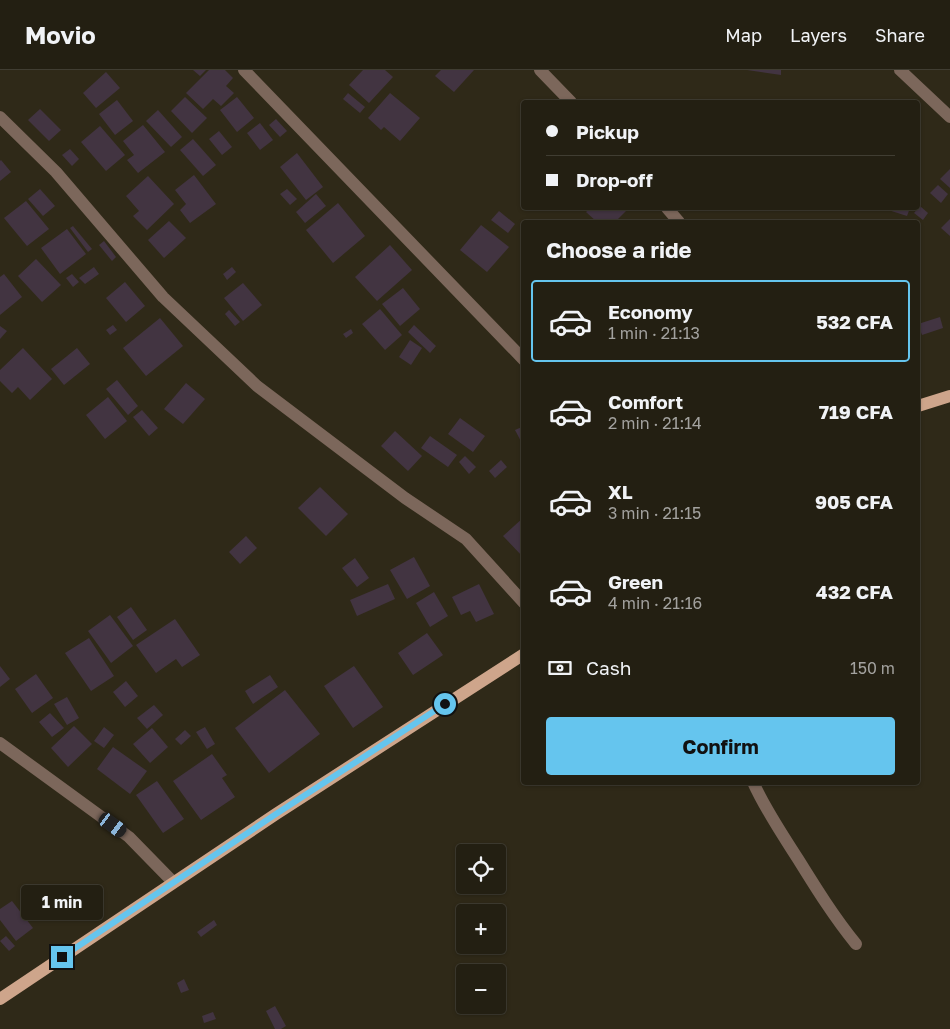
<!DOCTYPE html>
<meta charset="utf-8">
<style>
body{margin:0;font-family:"Golos Text",sans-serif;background:#2f2c20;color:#f1f3f6;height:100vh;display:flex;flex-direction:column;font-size:19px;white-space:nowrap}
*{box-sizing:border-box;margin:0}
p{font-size:16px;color:#a3a29f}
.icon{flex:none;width:28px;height:28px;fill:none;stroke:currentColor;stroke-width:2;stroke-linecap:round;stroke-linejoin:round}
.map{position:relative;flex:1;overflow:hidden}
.details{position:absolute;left:521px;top:150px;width:399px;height:565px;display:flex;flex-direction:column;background:#231f12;border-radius:5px;box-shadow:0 1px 4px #0004,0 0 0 1px #403d32}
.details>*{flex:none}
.top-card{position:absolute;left:521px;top:30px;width:399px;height:110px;border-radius:5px;box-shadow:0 1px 4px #0004,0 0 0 1px #403d32;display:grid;align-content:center;height:110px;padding:0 25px;background:#231f12}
.tools{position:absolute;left:456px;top:774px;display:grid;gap:10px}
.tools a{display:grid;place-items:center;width:50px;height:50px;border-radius:5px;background:#231f12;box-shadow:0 1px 4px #0004,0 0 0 1px #403d32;font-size:25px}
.end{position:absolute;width:22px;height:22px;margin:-11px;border:6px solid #65c5ee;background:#111;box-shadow:0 0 0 2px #111}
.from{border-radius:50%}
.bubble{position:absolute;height:35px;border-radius:5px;background:#231f12;box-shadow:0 1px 4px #0004,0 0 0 1px #403d32;font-size:16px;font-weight:700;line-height:35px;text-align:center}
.car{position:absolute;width:15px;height:30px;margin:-15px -8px;border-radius:6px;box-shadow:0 0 4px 1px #0007;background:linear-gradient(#222 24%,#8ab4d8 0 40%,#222 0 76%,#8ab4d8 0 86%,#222 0)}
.top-card b{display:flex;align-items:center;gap:18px;height:48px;font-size:19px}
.top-card b+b{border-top:1px solid #403d32}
.top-card i{width:12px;height:12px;background:#f1f3f6}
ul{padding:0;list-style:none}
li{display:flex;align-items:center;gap:15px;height:82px;margin:0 10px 8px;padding:0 15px;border:2px solid transparent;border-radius:5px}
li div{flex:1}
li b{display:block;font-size:19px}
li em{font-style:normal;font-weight:700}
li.selected{border-color:#65c5ee}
li>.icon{width:45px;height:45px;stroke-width:1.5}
h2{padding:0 25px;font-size:22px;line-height:60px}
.pay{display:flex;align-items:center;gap:12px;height:55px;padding:0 25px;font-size:19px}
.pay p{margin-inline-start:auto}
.action{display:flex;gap:10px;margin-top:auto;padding:10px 25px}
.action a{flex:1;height:58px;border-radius:5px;background:#65c5ee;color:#111;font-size:20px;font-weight:700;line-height:58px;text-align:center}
header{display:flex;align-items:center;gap:30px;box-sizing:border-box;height:70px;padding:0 25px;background:#231f12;border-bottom:1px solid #403d32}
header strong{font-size:24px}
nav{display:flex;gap:28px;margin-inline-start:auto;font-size:18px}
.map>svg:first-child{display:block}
.building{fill:#423441}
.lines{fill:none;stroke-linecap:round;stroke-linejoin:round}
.minor{stroke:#7c675b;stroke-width:12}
.major{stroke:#cea58b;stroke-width:12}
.route{stroke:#65c5ee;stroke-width:6}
</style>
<header>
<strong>Movio</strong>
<nav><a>Map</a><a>Layers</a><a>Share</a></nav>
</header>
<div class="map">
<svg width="950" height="959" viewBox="0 0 950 959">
<rect width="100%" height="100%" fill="#2f2918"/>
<g class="building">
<path d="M193,0H206L200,6Z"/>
<path d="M209,0H225L233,8L226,16L234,23L221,36L213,29L203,39L186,23Z"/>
<path d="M363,0H385L393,7L369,33L349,15Z"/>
<path d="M441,0H474L454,22L435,6Z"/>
<path d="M747,0H781V5Z"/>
<path d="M106,2L120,18L96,38L83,23Z"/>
<path d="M348,23L365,37L360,43L343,29Z"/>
<path d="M390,23L420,48L400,71L384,57L381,60L368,48Z"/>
<path d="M185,27L207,48L192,63L171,41Z"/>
<path d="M237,27L254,48L237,62L220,40Z"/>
<path d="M117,30L133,51L115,65L99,44Z"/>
<path d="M40,39L61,60L49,71L28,50Z"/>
<path d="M158,40L182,67L171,77L146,51Z"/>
<path d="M276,49L287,61L280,67L269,55Z"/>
<path d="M260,53L273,70L260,80L247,63Z"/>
<path d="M143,55L165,82L138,103L127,90L134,85L123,71Z"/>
<path d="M100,56L125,85L106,101L81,72Z"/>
<path d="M219,61L232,77L222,85L209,69Z"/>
<path d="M193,69L216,95L203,106L180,80Z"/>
<path d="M70,79L79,89L72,96L62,85Z"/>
<path d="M297,83L323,117L306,130L280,97Z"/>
<path d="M1,90L11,102L0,111V91Z"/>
<path d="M950,99V118L940,109Z"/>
<path d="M194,105L216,134L190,153L180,140L186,134L175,120Z"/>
<path d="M148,106L174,134L147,160L133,146L139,141L126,126Z"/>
<path d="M938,115L948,124L941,133L930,123Z"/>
<path d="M40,119L55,136L43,146L28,129Z"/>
<path d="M287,119L297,129L290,135L280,124Z"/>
<path d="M316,124L326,136L305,153L296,142Z"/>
<path d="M26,131L49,159L27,176L4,148Z"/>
<path d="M338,133L365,166L333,193L306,160Z"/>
<path d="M920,136L928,143L923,150L914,143Z"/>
<path d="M591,138H626L628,139L615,152H597L586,142Z"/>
<path d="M882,138H910L907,146Z"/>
<path d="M499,141L515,154L508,163L491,150Z"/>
<path d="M950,149V166L941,158Z"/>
<path d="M169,151L186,168L164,188L148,170Z"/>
<path d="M481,155L509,177L487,202L460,180Z"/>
<path d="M73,156L92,179L88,182L70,158Z"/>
<path d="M67,159L86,184L60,204L41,178Z"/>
<path d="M104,171L116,187L112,191L99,175Z"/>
<path d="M390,175L412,200L377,231L355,207Z"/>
<path d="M36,189L61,215L42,232L18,206Z"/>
<path d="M94,197L99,204L85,214L79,208Z"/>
<path d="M232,197L236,202L227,210L223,204Z"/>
<path d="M4,204L22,227L0,245V207Z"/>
<path d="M72,204L79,212L73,217L66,208Z"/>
<path d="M125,212L145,236L126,252L106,228Z"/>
<path d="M243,213L262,235L243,251L224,228Z"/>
<path d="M403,218L420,239L400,256L382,234Z"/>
<path d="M380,239L402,265L385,280L362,254Z"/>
<path d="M229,240L240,252L235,256L225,244Z"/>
<path d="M940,247L943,258L922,265L918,254Z"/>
<path d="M160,248L183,276L146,306L123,278Z"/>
<path d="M113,255L117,260L110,265L106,260Z"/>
<path d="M414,255L436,276L430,283L408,262Z"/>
<path d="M0,256L7,261L0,269Z"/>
<path d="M351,259L353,263L346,268L343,264Z"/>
<path d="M410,270L422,278L411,295L399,287Z"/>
<path d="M23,278L52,309L30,330L18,317L12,323L0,311V300Z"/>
<path d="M77,278L90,294L64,315L51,299Z"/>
<path d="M117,310L138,336L128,345L106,319Z"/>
<path d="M186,313L205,329L183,354L164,339Z"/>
<path d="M108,327L127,351L105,369L86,345Z"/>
<path d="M142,340L158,358L149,366L133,347Z"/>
<path d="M460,348L485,366L473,382L448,364Z"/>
<path d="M524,356V377L515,360Z"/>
<path d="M395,361L422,386L408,401L381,376Z"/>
<path d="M430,366L457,385L448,397L421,378Z"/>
<path d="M465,386L476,397L469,404L459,392Z"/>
<path d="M501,390L507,397L495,408L489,401Z"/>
<path d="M320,417L348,444L326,466L298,438Z"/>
<path d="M524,447V488L503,466Z"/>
<path d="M246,466L257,478L240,494L229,482Z"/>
<path d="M414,487L430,516L407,529L390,500Z"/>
<path d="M355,488L369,508L357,517L342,498Z"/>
<path d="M388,514L395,529L357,546L350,530Z"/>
<path d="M479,514L494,544L476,552L470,541L461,545L452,527Z"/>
<path d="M434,522L448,546L430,557L416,533Z"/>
<path d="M131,537L147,560L133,570L117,547Z"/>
<path d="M110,545L133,576L111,593L88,561Z"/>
<path d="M175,549L200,585L182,597L176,589L156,603L136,575Z"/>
<path d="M427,563L443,585L413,605L398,583Z"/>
<path d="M89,568L114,606L91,621L65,583Z"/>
<path d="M0,596L10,609L0,617Z"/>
<path d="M354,596L383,637L353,658L324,616Z"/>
<path d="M36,604L53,628L32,643L15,619Z"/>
<path d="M270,605L278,617L253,634L245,621Z"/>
<path d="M126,611L138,626L125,637L113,622Z"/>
<path d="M285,620L320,664L269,703L235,658Z"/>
<path d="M67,627L79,648L67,655L54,634Z"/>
<path d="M154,635L163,645L147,659L137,648Z"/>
<path d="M50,643L64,658L52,667L39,652Z"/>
<path d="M74,656L92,674L68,697L51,678Z"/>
<path d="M104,657L114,665L104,678L94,671Z"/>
<path d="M205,657L215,674L207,679L196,662Z"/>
<path d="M152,658L168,677L150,693L133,674Z"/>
<path d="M185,660L191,666L181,675L175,669Z"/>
<path d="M113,677L147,701L130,724L97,699Z"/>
<path d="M212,684L227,705L222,708L235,727L201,750L173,711Z"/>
<path d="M157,711L184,749L163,763L136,725Z"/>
<path d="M12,831L33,858L16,871L0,850V839Z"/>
<path d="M214,850L217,855L201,867L197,862Z"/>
<path d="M6,866L15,876L9,881L0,871Z"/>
<path d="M184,909L189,920L181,923L177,913Z"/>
<path d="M275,936L286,956L281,959H275L266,941Z"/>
<path d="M213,942L216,949L204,953L202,946Z"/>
</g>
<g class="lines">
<g class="minor">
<path d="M244,0L524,290"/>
<path d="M540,0L571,32"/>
<path d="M900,0L950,47"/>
<path d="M0,47L56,102L163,227L257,316L405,428L466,469L524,533"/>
<path d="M667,138L679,152"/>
<path d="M0,673L129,767L173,812"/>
<path d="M753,712C765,739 782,764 798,789C816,818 834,847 856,874"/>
</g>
<g class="major">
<path d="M918,336L950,326"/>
<path d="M0,929L276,744L524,584"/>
</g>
</g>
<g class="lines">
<path class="route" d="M62,887L276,744L445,634"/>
</g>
</svg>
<div class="tools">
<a><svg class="icon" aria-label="locate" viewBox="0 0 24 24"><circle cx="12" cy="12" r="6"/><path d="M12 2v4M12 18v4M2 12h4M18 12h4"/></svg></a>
<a>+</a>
<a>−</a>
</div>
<i class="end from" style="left:445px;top:634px"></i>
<i class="end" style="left:62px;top:887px"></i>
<div class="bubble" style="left:21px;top:815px;width:82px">1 min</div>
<i class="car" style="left:113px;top:755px;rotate:126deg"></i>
<div class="top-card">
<b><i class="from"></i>Pickup</b>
<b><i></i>Drop-off</b>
</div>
<section class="details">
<h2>Choose a ride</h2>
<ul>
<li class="selected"><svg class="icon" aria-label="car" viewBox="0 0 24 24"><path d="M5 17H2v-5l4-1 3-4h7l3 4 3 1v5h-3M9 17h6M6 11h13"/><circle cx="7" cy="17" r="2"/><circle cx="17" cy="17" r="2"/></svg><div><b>Economy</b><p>1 min · 21:13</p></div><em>532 CFA</em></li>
<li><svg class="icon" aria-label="car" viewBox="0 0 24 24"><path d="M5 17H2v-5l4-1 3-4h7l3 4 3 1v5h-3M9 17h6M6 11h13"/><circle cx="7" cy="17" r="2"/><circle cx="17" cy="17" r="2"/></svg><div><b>Comfort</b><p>2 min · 21:14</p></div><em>719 CFA</em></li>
<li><svg class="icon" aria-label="car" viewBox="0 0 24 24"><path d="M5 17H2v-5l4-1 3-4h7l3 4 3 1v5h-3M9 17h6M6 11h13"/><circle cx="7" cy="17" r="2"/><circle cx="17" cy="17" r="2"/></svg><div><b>XL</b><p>3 min · 21:15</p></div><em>905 CFA</em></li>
<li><svg class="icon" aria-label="car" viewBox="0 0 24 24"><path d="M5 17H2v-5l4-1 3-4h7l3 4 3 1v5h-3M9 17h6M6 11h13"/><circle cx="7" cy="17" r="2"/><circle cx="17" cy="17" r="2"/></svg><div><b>Green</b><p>4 min · 21:16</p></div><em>432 CFA</em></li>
</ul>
<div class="pay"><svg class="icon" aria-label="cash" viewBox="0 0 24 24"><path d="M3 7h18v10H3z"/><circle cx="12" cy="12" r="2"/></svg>Cash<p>150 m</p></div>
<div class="action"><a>Confirm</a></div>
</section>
</div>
